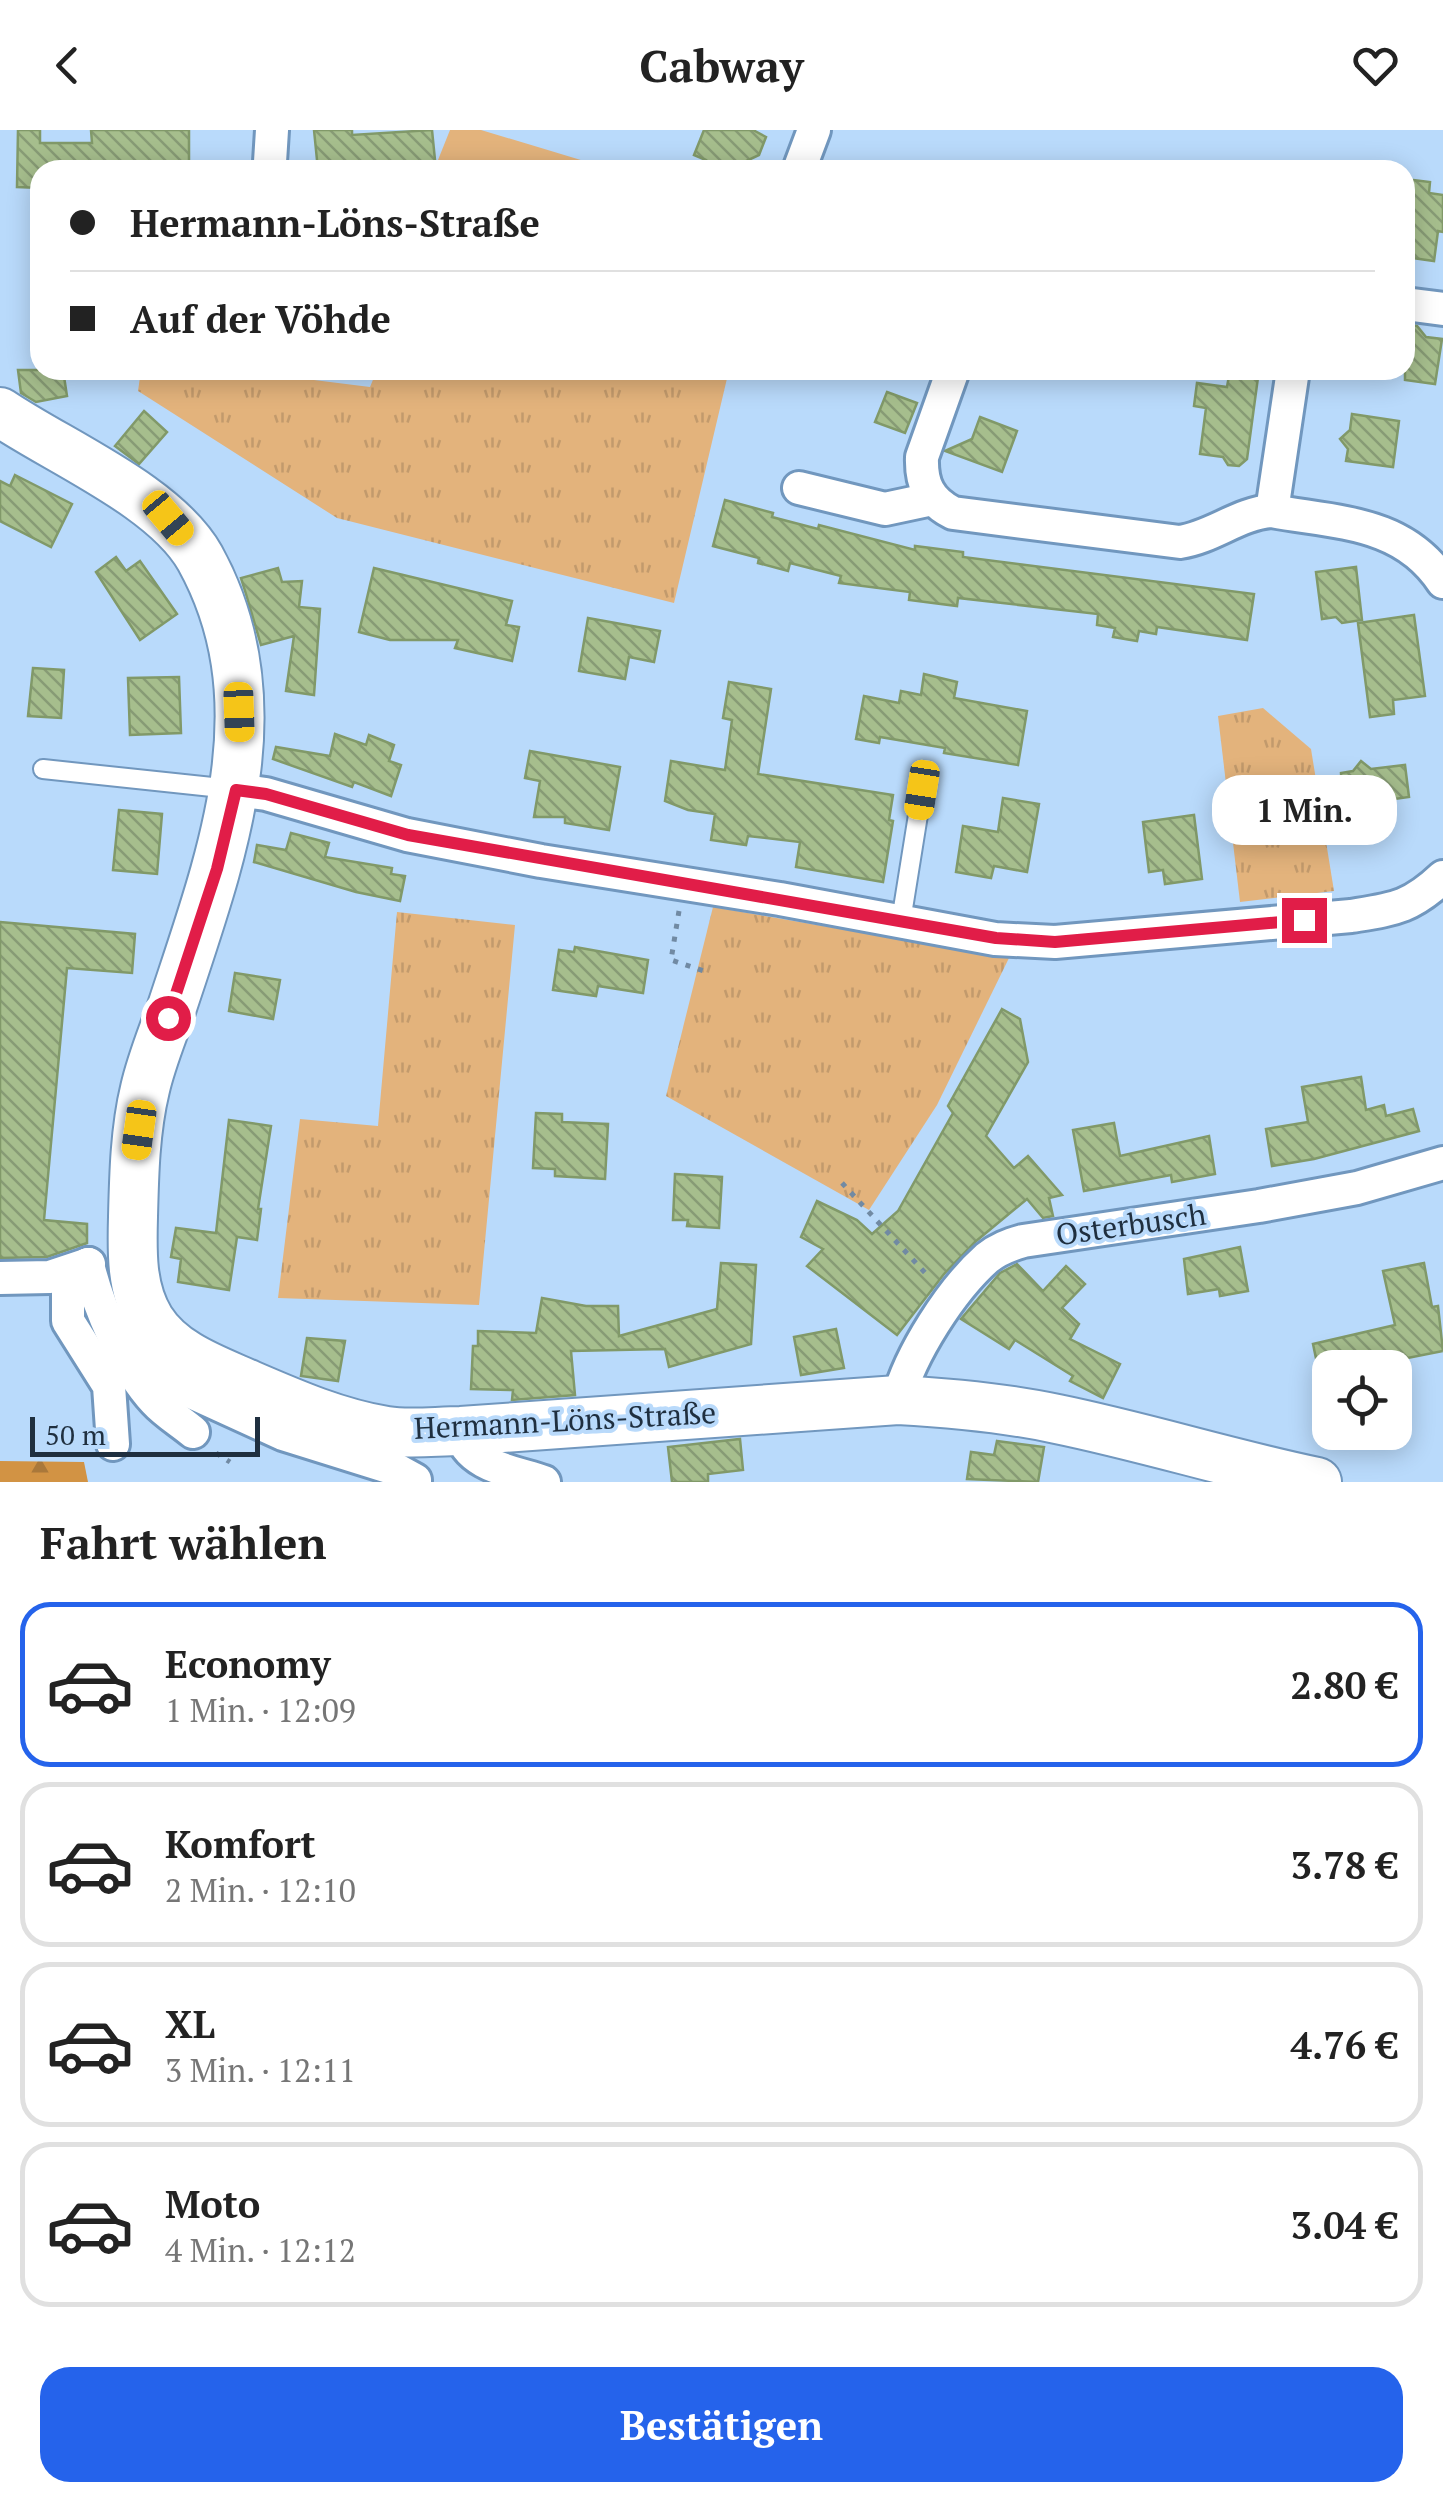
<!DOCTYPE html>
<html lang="de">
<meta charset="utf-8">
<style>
body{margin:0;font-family:"PT Serif",serif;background:#f6f6f6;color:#222;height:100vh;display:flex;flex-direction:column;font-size:38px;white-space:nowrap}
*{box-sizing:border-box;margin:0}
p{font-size:32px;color:#767676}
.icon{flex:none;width:55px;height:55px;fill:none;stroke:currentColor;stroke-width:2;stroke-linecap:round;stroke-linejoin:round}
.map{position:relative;height:1352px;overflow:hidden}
.sheet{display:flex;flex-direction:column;background:#fff;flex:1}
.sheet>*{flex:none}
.guide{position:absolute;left:30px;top:30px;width:1385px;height:220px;border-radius:30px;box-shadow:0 5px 25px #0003;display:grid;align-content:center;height:220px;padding:0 40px;background:#fff}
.fabs{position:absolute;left:1312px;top:1220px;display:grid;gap:20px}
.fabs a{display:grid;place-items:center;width:100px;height:100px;border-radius:20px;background:#fff;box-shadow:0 5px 25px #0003;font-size:50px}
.scale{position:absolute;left:30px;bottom:25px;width:230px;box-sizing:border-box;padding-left:10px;border:5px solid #1f2f3f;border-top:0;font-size:28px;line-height:35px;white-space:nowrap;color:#1f2f3f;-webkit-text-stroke:8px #b9dafb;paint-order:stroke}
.end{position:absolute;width:45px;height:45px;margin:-22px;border:12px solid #e11d48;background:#fff;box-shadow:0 0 0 5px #fff}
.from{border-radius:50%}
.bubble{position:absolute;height:70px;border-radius:30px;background:#fff;box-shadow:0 5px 25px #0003;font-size:32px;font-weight:600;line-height:70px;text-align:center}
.car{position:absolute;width:30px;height:60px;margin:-30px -15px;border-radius:12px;box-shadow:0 0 8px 2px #0007;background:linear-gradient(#f5c518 24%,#345 0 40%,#f5c518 0 76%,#345 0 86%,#f5c518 0)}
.guide b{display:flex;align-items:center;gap:35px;height:95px;font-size:38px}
.guide b+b{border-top:2px solid #e0e0e0}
.guide i{width:25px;height:25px;background:#222}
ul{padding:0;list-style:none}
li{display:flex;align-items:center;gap:30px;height:165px;margin:0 20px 15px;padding:0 20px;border:5px solid #e0e0e0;border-radius:30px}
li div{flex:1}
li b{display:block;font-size:38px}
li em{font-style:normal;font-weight:600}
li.active{border-color:#2563eb}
li>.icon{width:90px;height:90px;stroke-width:1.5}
h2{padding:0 40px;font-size:45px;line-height:120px}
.primary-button{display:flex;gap:20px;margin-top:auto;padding:20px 40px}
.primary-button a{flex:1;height:115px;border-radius:30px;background:#2563eb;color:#fff;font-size:40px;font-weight:600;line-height:115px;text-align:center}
header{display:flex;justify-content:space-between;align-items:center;height:130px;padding:0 40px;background:#fff;font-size:45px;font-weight:600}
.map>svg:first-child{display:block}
.grass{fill:url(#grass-tufts)}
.forest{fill:url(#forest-firs)}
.pitch{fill:#e3b37c}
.building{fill:url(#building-back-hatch);stroke:#819969;stroke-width:2.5}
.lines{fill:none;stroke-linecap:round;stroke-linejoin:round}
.lane-casing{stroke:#7197be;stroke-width:22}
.street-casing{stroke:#7197be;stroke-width:38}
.secondary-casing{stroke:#7197be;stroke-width:52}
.path{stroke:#718aa3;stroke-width:5;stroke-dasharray:5 8;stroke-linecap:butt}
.lane{stroke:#fff;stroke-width:18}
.street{stroke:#fff;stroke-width:32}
.secondary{stroke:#fff;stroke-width:48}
.route{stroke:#e11d48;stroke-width:12}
.labels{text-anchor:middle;stroke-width:8;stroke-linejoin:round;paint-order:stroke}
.street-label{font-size:30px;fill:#1f2f3f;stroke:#b9dafb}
</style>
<header><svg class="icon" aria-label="back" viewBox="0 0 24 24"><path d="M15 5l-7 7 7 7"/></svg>Cabway<svg class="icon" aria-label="heart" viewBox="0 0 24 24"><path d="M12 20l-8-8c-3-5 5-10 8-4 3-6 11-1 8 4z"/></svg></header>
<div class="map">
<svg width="1443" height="1352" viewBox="0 0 1443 1352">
<defs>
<pattern id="grass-tufts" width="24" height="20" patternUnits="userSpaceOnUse" patternTransform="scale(2.5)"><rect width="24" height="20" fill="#e3b37c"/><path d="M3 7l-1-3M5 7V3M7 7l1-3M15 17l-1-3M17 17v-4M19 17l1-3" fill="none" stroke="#c29a6c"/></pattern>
<pattern id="forest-firs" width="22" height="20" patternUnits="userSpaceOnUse" patternTransform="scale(2.5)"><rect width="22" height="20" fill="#d29344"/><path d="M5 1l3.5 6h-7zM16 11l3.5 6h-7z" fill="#aa783a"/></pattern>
<pattern id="building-back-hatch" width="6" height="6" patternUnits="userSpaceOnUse" patternTransform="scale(2.5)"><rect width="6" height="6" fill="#a6be8d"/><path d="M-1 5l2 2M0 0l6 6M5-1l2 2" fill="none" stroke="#879b75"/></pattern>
</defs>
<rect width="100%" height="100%" fill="#b9dafb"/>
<g class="grass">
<path d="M141,240H234L370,257L377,240H729L674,473L337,388L138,261Z"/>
<path d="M1263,578L1311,619L1334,761L1240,772L1218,586Z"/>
<path d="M713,777L1009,828L937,975L869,1080L666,966Z"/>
<path d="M397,782L515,795L479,1175L278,1168L300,989L378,996Z"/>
</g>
<path class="forest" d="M0,1331L84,1332L88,1352H0Z"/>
<path class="pitch" d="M450,0H481L604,37L603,40H434Z"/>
<g class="building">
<path d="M18,0H40V13H92L91,0H189V40H40V58L17,57Z"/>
<path d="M314,0H352V5L432,0L436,40H318Z"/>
<path d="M704,0H753L766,7L759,25L746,31L750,40H703L706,30L694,25Z"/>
<path d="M1405,49L1430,52L1429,63L1443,65V102L1438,101L1434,131L1405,127Z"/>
<path d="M1405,194L1417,196L1426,207L1442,209L1435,254L1405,250Z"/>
<path d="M18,240H63L67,266L36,272L21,263Z"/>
<path d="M1230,240H1259L1247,329L1239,336L1228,335L1223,327L1200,324L1206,278L1194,276L1197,253L1227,257Z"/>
<path d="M887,262L917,273L905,303L875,292Z"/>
<path d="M144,281L167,302L139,334L115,316Z"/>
<path d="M1352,284L1399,291L1393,337L1346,331L1348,319L1340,309L1350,300Z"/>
<path d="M980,287L1017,301L1002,342L945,321L972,309Z"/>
<path d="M15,345L72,374L51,417L0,391V351L10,356Z"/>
<path d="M725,370L773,383L772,387L818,399L819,395L915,420V416L963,422V427L1254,464L1247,510L1157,497L1156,504L1139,501L1137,511L1113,507L1115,498L1097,495L1098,484L958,468L957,476L909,470L910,462L839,453L841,446L790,433L788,441L758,433L759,428L713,416Z"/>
<path d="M116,427L126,441L140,431L177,484L140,510L96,442Z"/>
<path d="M1356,437L1362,490L1342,493L1336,487L1322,489L1316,442Z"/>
<path d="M278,438L282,452L302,451L299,477L320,479L314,565L286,561L294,506L261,515L246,464L241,448Z"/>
<path d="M374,438L512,471L506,495L519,497L512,531L455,518L458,510H390L359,502Z"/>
<path d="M1414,485L1425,566L1393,570L1394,584L1370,587L1358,493Z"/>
<path d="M588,488L660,501L654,532L629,527L625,549L579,541Z"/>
<path d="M33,538L64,540L61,588L28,586Z"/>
<path d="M924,544L957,552L954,568L1027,581L1018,635L944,623L945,618L880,607L879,613L856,609L864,566L899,573L901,561L921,565Z"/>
<path d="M179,547L181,603L130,605L128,548Z"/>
<path d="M729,552L771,559L758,644L893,665L889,690L893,691L883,752L796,737L800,712L748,706L746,715L711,710L715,684L688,680L665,671L671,631L725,640L732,590L723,588Z"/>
<path d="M335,604L366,615L369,605L394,615L389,631L401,635L391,666L354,652L352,657L273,629L276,617L330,626Z"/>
<path d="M530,621L620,637L609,700L565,693V687H534L540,651L525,648Z"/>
<path d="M1361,631L1371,639L1405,635L1409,667L1387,670L1391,695L1344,700L1341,643L1353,641Z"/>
<path d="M1003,668L1039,674L1027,742L994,736L991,748L956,742L963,696L998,702Z"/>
<path d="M119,680L162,684L157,744L113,740Z"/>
<path d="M1194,685L1202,749L1165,754L1163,740L1149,742L1143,692Z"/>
<path d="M291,703L329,713L325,727L392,738L391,744L405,746L400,771L356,762L254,732L257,715L286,720Z"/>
<path d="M0,792L135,804L132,843L67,838L44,1090L87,1094V1113L47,1127L0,1128Z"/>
<path d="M575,817L648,830L643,863L598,856L596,866L553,860L559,820L574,822Z"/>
<path d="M235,843L280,850L273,889L229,881Z"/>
<path d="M1002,879L1020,889L1028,932L986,1006L1014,1038L1028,1026L1062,1065L1049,1068L1053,1086L1043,1088L1027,1069L975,1112L944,1144L897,1205L807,1136L823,1119L801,1107L817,1071L857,1090L872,1104L898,1081L953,983L948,976Z"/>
<path d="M1361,947L1366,980L1384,975L1386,986L1413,979L1419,1001L1314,1029L1272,1036L1266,999L1308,992L1302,957Z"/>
<path d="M536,983L562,984V992L608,994L605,1049L555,1046V1039L533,1038Z"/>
<path d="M229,990L271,996L258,1079H261L257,1110L237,1107L229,1160L178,1152L181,1129L171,1127L176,1098L216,1103Z"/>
<path d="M1114,993L1120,1026L1209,1006L1215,1044L1172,1052L1171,1045L1084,1061L1073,1000Z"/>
<path d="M675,1044L722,1047L719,1098L687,1096L688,1090H673Z"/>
<path d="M1240,1117L1248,1161L1220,1166L1219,1159L1188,1164L1184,1129Z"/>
<path d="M721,1133L756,1135L751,1214L669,1237L665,1219L571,1221L575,1265L512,1270L513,1260L471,1259L473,1216H478V1201L536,1203L542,1168L586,1176H618L619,1206L717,1179Z"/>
<path d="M1424,1133L1432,1177L1438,1176L1443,1221L1357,1238H1318L1313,1214L1395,1195L1383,1141Z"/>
<path d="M1017,1134L1043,1161L1066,1136L1085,1154L1062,1178L1079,1194L1070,1209L1120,1234L1103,1268L1070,1251L1073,1246L1015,1210L1009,1219L961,1189L1000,1143Z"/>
<path d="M836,1199L844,1238L801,1245L794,1207Z"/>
<path d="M307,1208L345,1211L338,1251L301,1246Z"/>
<path d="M740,1309L743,1340L708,1344V1352H672L668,1317Z"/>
<path d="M997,1311L1044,1317L1038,1352L967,1349L971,1322L994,1325Z"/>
</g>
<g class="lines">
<g class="lane-casing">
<g id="lane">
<path d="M43,639L231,659"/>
<path d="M901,791L922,660"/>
</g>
</g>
<g class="street-casing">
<g id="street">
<path d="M270,32L272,0"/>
<path d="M799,40L814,0"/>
<path d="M1405,174L1443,179"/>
<path d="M953,240L922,327C921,354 929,371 953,383L1180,412C1213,407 1239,383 1272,381C1337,393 1403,391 1443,452"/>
<path d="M799,358L885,379L932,369"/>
<path d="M1272,381L1293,240"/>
<path d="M236,660L266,664L407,705L541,731L780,769L995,809L1055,812L1351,786C1394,779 1410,778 1443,747"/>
<path d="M88,1134C98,1177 125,1239 155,1271C166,1283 181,1292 193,1302"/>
<path d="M88,1134L68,1161V1191L109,1256L113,1314"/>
<path d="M0,1148L50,1147L89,1134"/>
<path d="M119,1211L165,1249L191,1262L283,1304L395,1339L415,1350"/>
<path d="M898,1270C910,1224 951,1160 987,1128C998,1119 1009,1115 1023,1111L1259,1076L1357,1058L1443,1033"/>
<path d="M461,1301C465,1336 516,1342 544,1352"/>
</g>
</g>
<g class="secondary-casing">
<path id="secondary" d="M0,282C59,322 165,366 200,428C282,576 219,733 171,880C162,906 151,932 145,959C135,1000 134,1045 133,1087C132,1122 131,1159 150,1190C172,1225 214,1239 250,1255C294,1274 338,1293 386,1301C410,1305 437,1301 461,1301L898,1270C951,1273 1006,1278 1057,1289C1145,1307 1230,1334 1317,1352"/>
</g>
<g class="path">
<path d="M679,781L671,830L707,842"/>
<path d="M842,1053L928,1146"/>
<path d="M216,1323L230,1332"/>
</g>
<use href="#lane" class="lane"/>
<use href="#street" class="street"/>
<use href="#secondary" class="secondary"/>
</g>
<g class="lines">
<path class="route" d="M168,888L217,739L236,660L266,664L408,705L996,808L1055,812L1304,790"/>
</g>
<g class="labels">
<g class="street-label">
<text transform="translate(1131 1095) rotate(-8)" y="10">Osterbusch</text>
<text transform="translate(565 1291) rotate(-3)" y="10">Hermann-Löns-Straße</text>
</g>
</g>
</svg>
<div class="fabs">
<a><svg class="icon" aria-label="locate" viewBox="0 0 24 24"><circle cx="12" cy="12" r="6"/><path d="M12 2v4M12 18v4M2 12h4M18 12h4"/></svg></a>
</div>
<div class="scale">50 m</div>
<i class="end from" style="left:168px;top:888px"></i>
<i class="end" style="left:1304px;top:790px"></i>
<div class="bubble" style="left:1212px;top:645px;width:185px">1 Min.</div>
<i class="car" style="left:168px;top:388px;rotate:140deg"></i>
<i class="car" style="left:239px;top:582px;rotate:178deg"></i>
<i class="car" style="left:922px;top:660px;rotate:189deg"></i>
<i class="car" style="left:139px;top:1000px;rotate:188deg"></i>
<div class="guide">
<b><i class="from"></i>Hermann-Löns-Straße</b>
<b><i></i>Auf der Vöhde</b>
</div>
</div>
<section class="sheet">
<h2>Fahrt wählen</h2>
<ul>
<li class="active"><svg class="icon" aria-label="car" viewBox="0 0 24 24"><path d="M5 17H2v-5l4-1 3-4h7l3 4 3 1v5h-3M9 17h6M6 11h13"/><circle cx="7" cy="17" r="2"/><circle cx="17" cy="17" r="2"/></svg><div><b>Economy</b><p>1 Min. · 12:09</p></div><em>2.80 €</em></li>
<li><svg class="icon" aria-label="car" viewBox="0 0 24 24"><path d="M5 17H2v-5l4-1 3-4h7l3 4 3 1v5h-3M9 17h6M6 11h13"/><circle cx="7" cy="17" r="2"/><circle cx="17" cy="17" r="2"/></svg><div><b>Komfort</b><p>2 Min. · 12:10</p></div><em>3.78 €</em></li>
<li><svg class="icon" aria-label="car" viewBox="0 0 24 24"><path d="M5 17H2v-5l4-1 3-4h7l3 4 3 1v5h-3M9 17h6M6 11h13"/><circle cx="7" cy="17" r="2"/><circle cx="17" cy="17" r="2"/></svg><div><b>XL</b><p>3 Min. · 12:11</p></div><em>4.76 €</em></li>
<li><svg class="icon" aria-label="car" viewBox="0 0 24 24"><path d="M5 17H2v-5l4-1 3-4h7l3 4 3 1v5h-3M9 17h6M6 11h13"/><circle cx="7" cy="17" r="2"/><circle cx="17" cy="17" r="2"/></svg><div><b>Moto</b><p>4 Min. · 12:12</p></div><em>3.04 €</em></li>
</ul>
<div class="primary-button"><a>Bestätigen</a></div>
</section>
